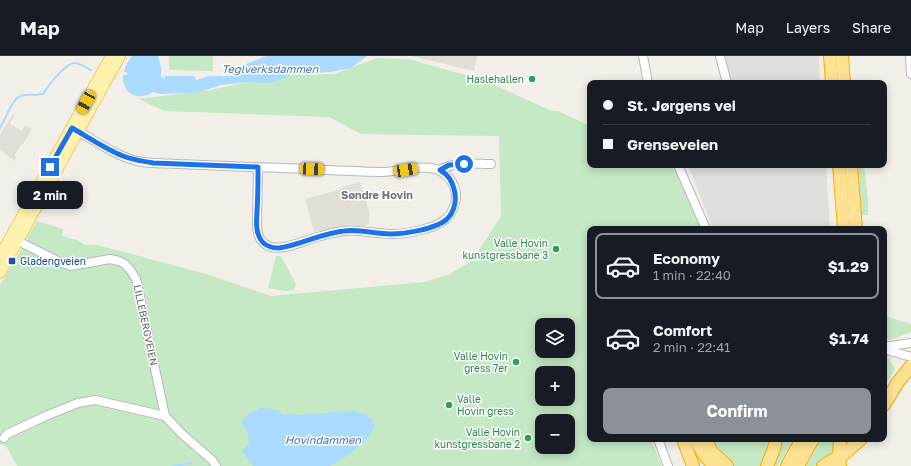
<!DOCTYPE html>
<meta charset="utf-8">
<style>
body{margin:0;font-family:"Golos Text",sans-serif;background:#242831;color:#f1f3f6;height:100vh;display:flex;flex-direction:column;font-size:15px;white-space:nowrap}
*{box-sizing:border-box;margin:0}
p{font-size:13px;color:#9ea1a6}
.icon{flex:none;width:22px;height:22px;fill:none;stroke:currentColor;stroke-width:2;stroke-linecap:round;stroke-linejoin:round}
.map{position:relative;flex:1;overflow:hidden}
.panel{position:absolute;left:587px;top:170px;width:300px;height:216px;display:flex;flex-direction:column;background:#171b24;border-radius:8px;box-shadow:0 2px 10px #0003}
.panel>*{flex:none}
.guide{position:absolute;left:587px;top:24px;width:300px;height:88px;border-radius:8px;box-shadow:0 2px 10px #0003;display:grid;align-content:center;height:88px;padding:0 16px;background:#171b24}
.fabs{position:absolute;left:535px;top:262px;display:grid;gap:8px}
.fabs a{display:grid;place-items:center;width:40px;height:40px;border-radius:8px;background:#171b24;box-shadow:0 2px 10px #0003;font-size:20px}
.end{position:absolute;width:18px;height:18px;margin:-9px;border:5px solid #1a73e8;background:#fff;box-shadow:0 0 0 2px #fff}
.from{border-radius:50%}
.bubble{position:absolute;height:28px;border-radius:8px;background:#171b24;box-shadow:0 2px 10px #0003;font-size:13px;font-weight:700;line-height:28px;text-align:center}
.car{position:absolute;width:12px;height:24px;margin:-12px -6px;border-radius:5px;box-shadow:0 0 3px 1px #0007;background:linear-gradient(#f5c518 24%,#345 0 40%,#f5c518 0 76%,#345 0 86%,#f5c518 0)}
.guide b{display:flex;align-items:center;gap:14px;height:38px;font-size:15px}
.guide b+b{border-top:1px solid #363941}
.guide i{width:10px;height:10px;background:#f1f3f6}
ul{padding:7px 0 0;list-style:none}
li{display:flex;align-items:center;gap:12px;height:66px;margin:0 8px 6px;padding:0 8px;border:2px solid transparent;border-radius:8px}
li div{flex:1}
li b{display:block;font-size:15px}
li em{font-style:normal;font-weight:700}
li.selected{border-color:#8c9099}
li>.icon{width:36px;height:36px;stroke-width:1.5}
.button{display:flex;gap:8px;margin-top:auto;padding:8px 16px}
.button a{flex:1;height:46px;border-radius:8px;background:#8c9099;color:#fff;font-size:16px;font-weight:700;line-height:46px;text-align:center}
header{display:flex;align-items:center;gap:24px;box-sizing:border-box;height:56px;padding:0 20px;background:#171b24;border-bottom:1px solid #363941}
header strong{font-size:19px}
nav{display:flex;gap:22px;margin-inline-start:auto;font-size:14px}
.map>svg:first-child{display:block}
.industrial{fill:#e0deda}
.education{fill:#e1ded6}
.green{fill:#c5e8c5;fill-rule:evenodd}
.water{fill:#aadaff}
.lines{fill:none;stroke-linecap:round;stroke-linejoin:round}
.stream{stroke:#aadaff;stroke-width:2}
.minor-casing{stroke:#b5b8bc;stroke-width:10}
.major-casing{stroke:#f2c960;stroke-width:12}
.highway-casing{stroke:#f9ab00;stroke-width:14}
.minor{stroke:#fff;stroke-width:8}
.major{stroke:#fff2af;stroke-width:10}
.highway{stroke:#fde293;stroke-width:12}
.route{stroke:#1a73e8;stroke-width:5}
.leisure-dot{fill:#2e9e5b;stroke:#fff;stroke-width:1.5}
.transit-dot{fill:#1a4fb4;stroke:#fff;stroke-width:1.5}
.labels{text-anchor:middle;stroke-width:3;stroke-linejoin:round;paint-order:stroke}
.leisure-label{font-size:10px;fill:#27864d;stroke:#fff;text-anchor:end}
.transit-label{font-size:10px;fill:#164399;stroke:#fff;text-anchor:start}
.street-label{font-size:10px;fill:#5f6368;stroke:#fff}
.water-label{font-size:11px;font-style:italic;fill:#4174aa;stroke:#fff}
.neighbourhood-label{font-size:11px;font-weight:bold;fill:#70757a;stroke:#fff}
</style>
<header>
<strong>Map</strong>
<nav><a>Map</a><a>Layers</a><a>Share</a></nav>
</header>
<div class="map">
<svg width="911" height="410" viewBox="0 0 911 410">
<rect width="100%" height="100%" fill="#f1efe8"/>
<g class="industrial">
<path d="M715,0H819L820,27H722Z"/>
<path d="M688,109H826L830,173H713Z"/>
</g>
<g class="education">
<path d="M411,0H477L474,15Z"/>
<path d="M13,58L14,59L10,68L22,75L25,69L32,73L23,88L21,89L15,99L16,102L14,105L0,93V79Z"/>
<path d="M360,126L369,155V168L365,170L339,171L314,176L305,143L342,133V131Z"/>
</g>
<g class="green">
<path d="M169,0H213V15L169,14Z"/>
<path d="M377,2L408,3L483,24L552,55H558L590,70V109H672L701,173H590V383H651L662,410H17L6,390L0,388V229L21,194L26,192L29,185L27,181L37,165L63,173L62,180L77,184L85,189H97L105,191L206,218L271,240L425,226L450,218L472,205L501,160L499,80L361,78L329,61L164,55L139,43L210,34L243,27L266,19L334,18ZM542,269H568V295H542ZM542,317H568V343H542ZM542,365H568V391H542Z"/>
<path d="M858,109H864L868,144V159H862Z"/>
<path d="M276,200H281L296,228L294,234L285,235L268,232Z"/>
<path d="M884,260L911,268V276L893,283L884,284Z"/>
<path d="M884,296L886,297L895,313L884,332Z"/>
<path d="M708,383H772L763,410H733Z"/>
<path d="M781,383H794L778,410H772Z"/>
<path d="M821,383H835L832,400L822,405L815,410H806L818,390Z"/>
</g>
<g class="water">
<path d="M132,0H158L161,11V21L164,22L165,20H194L196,24L210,20H234L236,12L267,0H367L351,12L330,16L313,17L306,15L297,17L291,18L280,24L269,27L246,26L239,27L221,29L199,36L187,37L160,38L153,36C138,46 122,38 123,19H127V16H124L127,7Z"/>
<path d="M260,352L273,353L278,354L283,359L292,358L295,359L355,355L364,358L371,362C373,365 374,368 374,371C371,384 342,404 330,410H253L242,395L249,388L248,377L241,366L249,358Z"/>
</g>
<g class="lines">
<g class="stream">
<path d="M0,72C6,63 9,50 17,42C24,35 38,42 44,37C45,35 46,33 47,32C52,25 67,7 74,7C80,7 86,12 91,14"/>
<path d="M173,410L192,407"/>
</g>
<g class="minor-casing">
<g id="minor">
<path d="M643,0L648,27"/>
<path d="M720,0L727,27"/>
<path d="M910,0L911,18"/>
<path d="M74,73C94,84 114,99 137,105C151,108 165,107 179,108C203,109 226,110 250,111C294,112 338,115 382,116C400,116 427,106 442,116C450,121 456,130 456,140C456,148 452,158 446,163C435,173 406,178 391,178C375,178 359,173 343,175C335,176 328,178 321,180C308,183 283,195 271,191C261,188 257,179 257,169L258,111"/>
<path d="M678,109L706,173"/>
<path d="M440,114C455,105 474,108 491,108"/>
<path d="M14,180L18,184L22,187L62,207L71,210L110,203L119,205L125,208L131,215L136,223L165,360"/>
<path d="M884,291L911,287"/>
<path d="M884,292L890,295L911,301"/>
<path d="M4,382L7,378L48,359L78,347L95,344L165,360L182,378L212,404L216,410"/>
<path d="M658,383L668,410"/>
</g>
</g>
<g class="major-casing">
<g id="major">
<path d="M0,200L111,0"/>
<path d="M0,217L120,0"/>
</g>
</g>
<g class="highway-casing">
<g id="highway">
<path d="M830,0L832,27"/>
<path d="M842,0L844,27"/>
<path d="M839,109L844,173"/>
<path d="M851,109L856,173"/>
<path d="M884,349L898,326L911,310"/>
<path d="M683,383L693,410"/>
<path d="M695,383L705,400L714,410"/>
<path d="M705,383L712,396L727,410"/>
<path d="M767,410L774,393L776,383"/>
<path d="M787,410L802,383"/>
<path d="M798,410L813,383"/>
<path d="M823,410L845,397L861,383"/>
<path d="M840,410L839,400L840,383"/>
</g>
</g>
<use href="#minor" class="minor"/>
<use href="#major" class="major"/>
<use href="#highway" class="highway"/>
</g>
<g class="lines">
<path class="route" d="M50,111L72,72C88,81 105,93 123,100C133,104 143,105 153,107L258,111C258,126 258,141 257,155C257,163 255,173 259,180C262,189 271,192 279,192C301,189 322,177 344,175C360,173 375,178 390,178C405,178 435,173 446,164C455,156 457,143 454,133C452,124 447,118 440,114L449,109L464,108"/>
</g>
<g class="leisure-dot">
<circle cx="532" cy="23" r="4"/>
<circle cx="556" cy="193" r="4"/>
<circle cx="516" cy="306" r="4"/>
<circle cx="449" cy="349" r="4"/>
<circle cx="528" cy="382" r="4"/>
</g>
<rect class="transit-dot" x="8" y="201" width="8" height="8" rx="2"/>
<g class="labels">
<g class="leisure-label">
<text x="524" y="27">Haslehallen</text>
<text x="548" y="191">Valle Hovin<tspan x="548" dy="12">kunstgressbane 3</tspan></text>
<text x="508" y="304">Valle Hovin<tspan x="508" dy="12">gress 7er</tspan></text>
<text x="457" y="347" text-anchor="start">Valle<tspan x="457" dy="12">Hovin gress</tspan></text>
<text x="520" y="380">Valle Hovin<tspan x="520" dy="12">kunstgressbane 2</tspan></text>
</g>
<g class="transit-label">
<text x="20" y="209">Gladengveien</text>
</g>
<g class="street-label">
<text transform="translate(146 269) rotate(78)" y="4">LILLEBERGVEIEN</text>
</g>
<g class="water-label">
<text x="270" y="17">Teglverksdammen</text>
<text x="323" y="388">Hovindammen</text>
</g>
<g class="neighbourhood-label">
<text x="377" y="143">Søndre Hovin</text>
</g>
</g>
</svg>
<div class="fabs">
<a><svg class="icon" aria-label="layers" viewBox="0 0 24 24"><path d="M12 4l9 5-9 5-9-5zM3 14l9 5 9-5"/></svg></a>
<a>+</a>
<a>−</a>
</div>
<i class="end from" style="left:464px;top:108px"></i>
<i class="end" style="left:50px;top:111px"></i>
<div class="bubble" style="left:17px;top:125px;width:66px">2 min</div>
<i class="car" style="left:86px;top:46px;rotate:209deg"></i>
<i class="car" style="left:312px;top:113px;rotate:92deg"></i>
<i class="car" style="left:406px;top:114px;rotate:81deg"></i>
<div class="guide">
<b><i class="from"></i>St. Jørgens vei</b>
<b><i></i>Grenseveien</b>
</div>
<section class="panel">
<ul>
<li class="selected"><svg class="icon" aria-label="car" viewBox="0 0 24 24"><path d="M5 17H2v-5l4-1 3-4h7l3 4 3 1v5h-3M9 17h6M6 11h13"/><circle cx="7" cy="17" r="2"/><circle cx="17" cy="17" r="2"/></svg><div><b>Economy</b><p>1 min · 22:40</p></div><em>$1.29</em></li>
<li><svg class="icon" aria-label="car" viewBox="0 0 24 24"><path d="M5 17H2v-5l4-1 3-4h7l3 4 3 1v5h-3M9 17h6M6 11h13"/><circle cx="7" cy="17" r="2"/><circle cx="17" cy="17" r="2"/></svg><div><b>Comfort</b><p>2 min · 22:41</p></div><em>$1.74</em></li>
</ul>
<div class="button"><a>Confirm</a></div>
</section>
</div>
